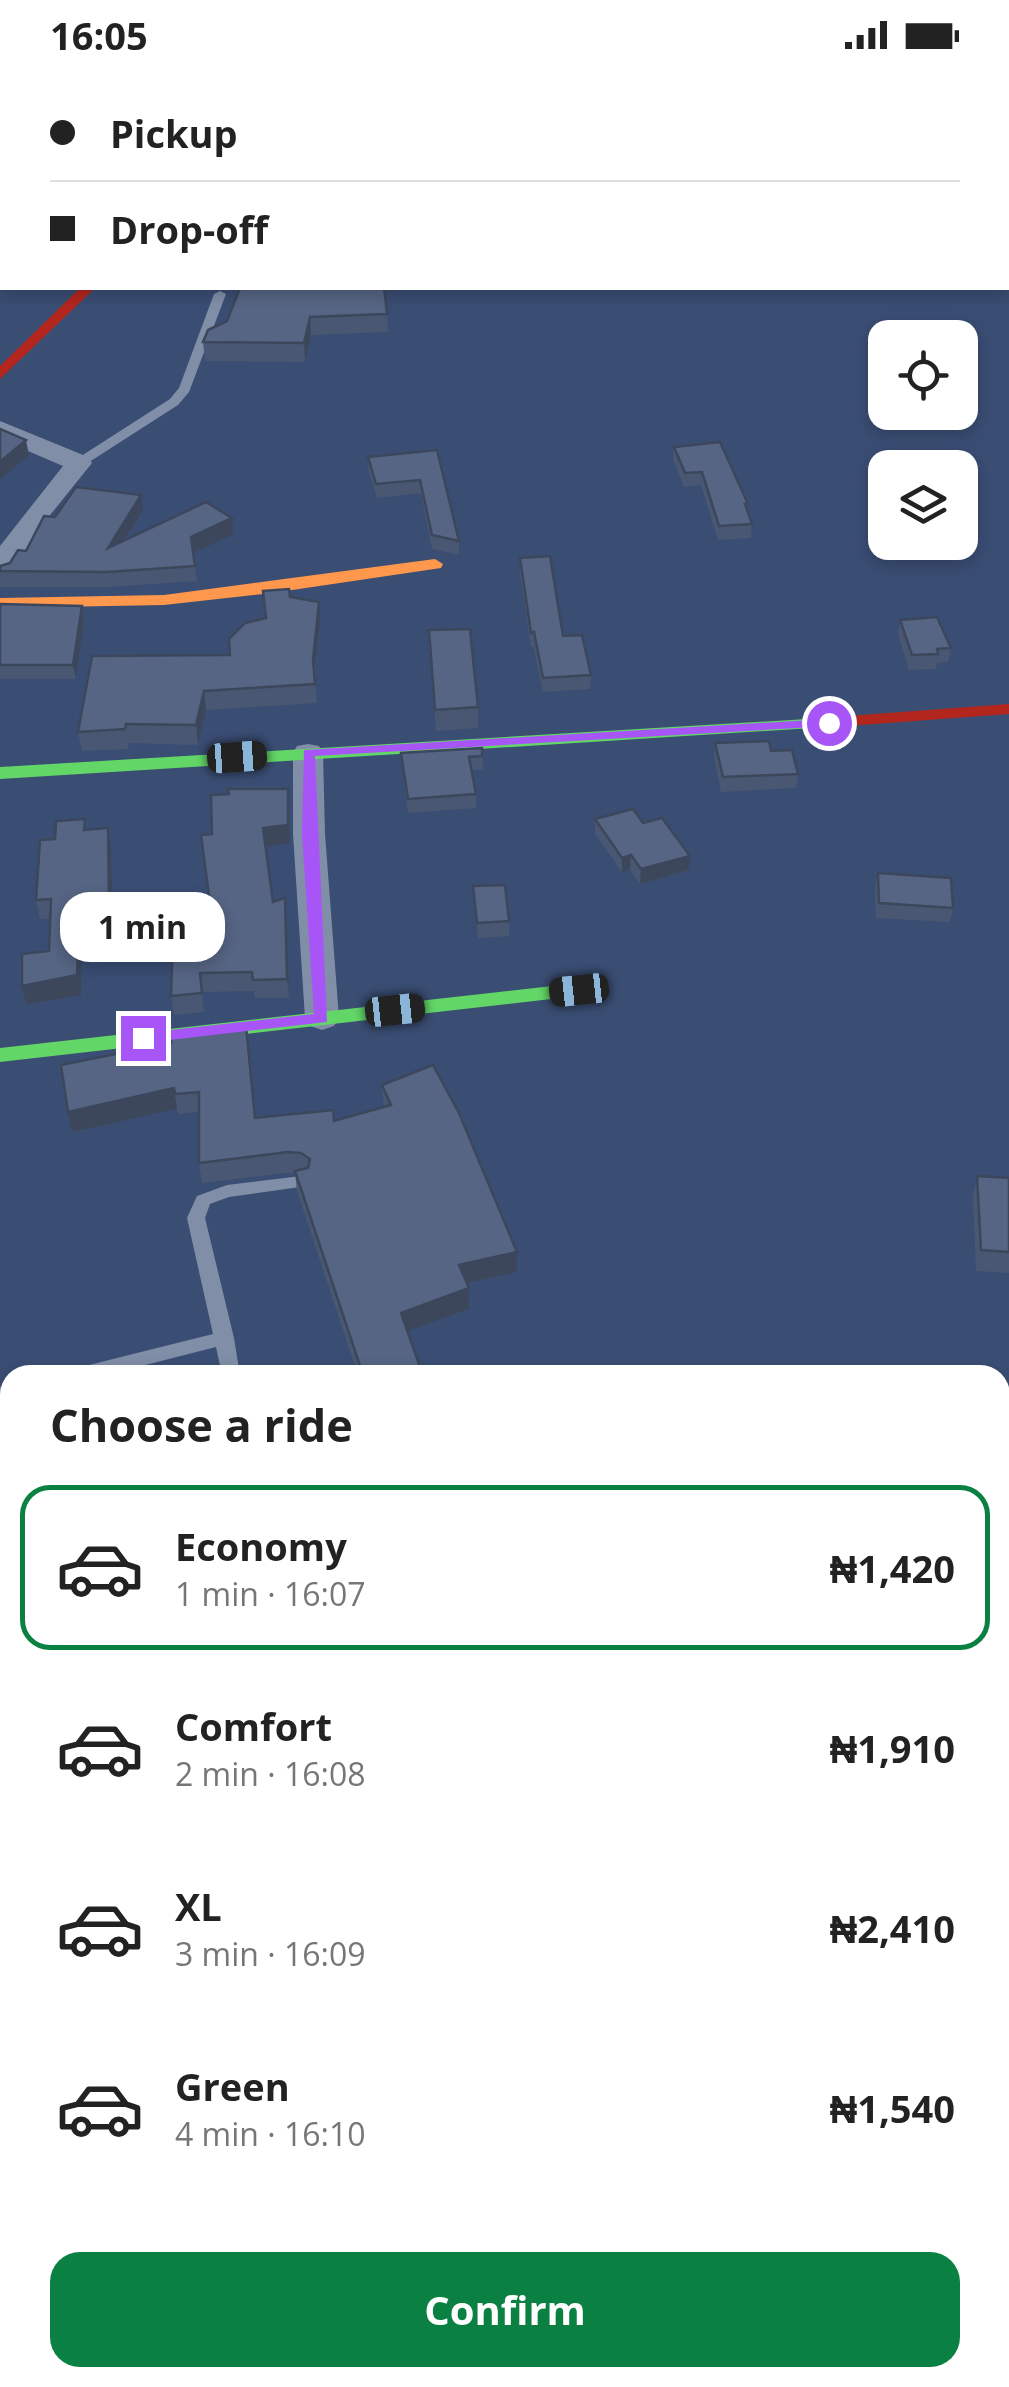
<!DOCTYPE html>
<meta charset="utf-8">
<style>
body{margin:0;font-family:"Open Sans",sans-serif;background:#f2f2f2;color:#222;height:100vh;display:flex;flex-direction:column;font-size:38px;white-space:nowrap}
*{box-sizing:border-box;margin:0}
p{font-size:32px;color:#767676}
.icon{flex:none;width:55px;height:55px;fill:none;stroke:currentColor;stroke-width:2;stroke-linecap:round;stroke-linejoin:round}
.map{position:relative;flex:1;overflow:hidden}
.sheet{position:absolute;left:0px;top:1295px;width:1010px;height:1022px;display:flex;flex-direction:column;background:#fff;border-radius:30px 30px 0 0;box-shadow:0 5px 15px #0003}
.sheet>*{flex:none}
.hud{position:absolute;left:0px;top:0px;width:1010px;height:220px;box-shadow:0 5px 15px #0003;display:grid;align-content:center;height:220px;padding:0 50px;background:#fff}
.tools{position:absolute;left:868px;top:250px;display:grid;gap:20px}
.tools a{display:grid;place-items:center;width:110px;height:110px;border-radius:20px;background:#fff;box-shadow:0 5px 15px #0003;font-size:50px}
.end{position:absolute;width:45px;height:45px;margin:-22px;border:12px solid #a855f7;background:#fff;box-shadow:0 0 0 5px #fff}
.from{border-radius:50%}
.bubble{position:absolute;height:70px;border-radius:30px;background:#fff;box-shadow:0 5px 15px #0003;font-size:32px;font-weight:700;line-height:70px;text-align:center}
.car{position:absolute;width:30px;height:60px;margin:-30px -15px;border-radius:12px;box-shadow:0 0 8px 2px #0007;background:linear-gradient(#222 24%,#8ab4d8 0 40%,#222 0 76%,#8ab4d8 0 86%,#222 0)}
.hud b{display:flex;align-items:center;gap:35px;height:95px;font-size:38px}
.hud b+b{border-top:2px solid #e0e0e0}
.hud i{width:25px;height:25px;background:#222}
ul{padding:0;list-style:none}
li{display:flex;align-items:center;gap:30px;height:165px;margin:0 20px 15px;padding:0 30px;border:5px solid transparent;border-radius:30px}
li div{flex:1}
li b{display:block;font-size:38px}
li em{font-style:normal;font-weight:700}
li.on{border-color:#0b8043}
li>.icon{width:90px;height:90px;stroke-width:1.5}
h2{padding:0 50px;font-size:45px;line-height:120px}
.primary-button{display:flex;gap:20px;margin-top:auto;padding:20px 50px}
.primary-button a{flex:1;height:115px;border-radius:30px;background:#0b8043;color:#fff;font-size:40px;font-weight:700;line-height:115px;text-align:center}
.status{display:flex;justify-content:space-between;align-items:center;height:70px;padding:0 50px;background:#fff;direction:ltr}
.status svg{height:28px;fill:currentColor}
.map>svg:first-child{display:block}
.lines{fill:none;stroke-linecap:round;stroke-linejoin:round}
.lane{fill:#818ea7;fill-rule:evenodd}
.street{fill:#818ea7;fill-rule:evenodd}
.fast{fill:#63d668;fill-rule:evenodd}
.slow{fill:#ff974d;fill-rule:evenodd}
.jam{fill:#b3261e;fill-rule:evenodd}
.wall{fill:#4a5772}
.shaded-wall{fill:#3c475c}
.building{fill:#566584;stroke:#3c475c;stroke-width:2.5}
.route{fill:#a855f7}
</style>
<div class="status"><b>16:05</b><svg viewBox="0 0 49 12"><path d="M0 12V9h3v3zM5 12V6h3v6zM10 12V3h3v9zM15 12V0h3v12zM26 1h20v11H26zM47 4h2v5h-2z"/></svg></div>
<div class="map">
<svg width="1009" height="2317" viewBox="0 0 1009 2317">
<rect width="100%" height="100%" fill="#3a4d73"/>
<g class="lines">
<g class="lane">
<path d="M220,221L226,224L189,322L178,335L83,396H75V390L170,329L179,318L214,224Z"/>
<path d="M301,1106L310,1112L307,1116L229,1127L210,1134L205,1148L234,1268L240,1305H222L216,1277L106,1305H68L70,1300L77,1298L213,1264L187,1148L197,1126L227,1115Z"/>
<path d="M10,1315V1329L0,1331V1317Z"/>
</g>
<g class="street">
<path d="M0,351L88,387L92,393L34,465L10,507L0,509V476L63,396L0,369Z"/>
<path d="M308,674L319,676L323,683L325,764L339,948L334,956L322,960L310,956L305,948L293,764V683L297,676Z"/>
<path d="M1000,1342L1009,1345V1377L1000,1374Z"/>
</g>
<g class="fast">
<path d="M807,649L813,650V658L0,709V697Z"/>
<path d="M579,913L589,920L586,925L0,992V978Z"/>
</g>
<path class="slow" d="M435,489L443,494L441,498L272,523L164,535L0,538V528L164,525Z"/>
<g class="jam">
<path d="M80,218H95L0,309V296Z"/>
<path d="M1009,634V644L807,659L798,654L807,649Z"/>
</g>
</g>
<g class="wall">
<path d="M2,73V152L0,151V74Z"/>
<path d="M387,244L388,262L311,265L305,292L205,291L203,272L227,251Z"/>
<path d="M674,377L748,441L752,454L751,468L718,470L701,415L684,417L673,390Z"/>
<path d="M437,380L459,471V485L432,479L421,423L377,428L369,401L368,387Z"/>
<path d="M143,440L125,470L232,448L234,464L193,483L197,511L109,517H0V496L10,493L26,481L55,447Z"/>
<path d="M520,488L563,566L591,605L590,619L543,622L534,577H531L520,502Z"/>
<path d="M290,527L320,551L315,606L317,633L206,640L198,675L129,673L128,679L82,681L78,662L230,585L266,548Z"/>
<path d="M0,534L82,536L84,551L76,609H0Z"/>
<path d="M900,550L951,578L948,592L937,593L936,599L909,600L898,564Z"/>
<path d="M429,560L478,637V658L436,661Z"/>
<path d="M715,673L771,681L798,704L796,718L721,722L714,687Z"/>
<path d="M482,678L483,700H472L476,724V738L408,743L401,683Z"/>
<path d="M289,738L290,773L265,777L273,832L287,847L289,928H255L254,921L202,922L204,942L174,945L171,926L214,864L212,764Z"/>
<path d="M85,749L86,759L111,778L113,855L83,856L81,925L26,935L22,916L49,881L50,849H40L36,830L55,769Z"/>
<path d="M595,749L643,753L689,800L640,814L630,800L622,802L595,764Z"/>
<path d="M878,803L953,838L950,852L876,848L875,818Z"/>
<path d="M473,816L509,851V866L478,868Z"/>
<path d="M171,973L256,1048L334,1051L384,1037L382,1015L517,1202L467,1213L469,1218V1239L407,1261L420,1297L421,1305H358L297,1121L295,1102L202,1113L199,1093V1042L178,1044L177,1039L72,1062Z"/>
<path d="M977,1106L1009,1108V1203L976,1201L973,1127Z"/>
</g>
<g class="shaded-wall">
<path d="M48,0H76L70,2H42Z"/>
<path d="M310,247L311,265L305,292L304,273Z"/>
<path d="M26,370L29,385L0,410V392Z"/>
<path d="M141,425L143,440L110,493L108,478Z"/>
<path d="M232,448L234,464L193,483L191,467Z"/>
<path d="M319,532L320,551L314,609L313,590Z"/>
<path d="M82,536L84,551L76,609L73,595Z"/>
<path d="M204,621L206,640L198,675L196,655Z"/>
<path d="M288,719L290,773L264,777L263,758Z"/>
<path d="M108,758L111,778L113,855L109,835Z"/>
<path d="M631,785L630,800L622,802V788Z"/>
<path d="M690,786L689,800L640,814L641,799Z"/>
<path d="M285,828L287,847L289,928L287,909Z"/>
<path d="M80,837L83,856L81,925L26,935L22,916Z"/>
<path d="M174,1018L177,1039L72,1062L68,1042Z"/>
<path d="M517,1182V1202L459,1215V1195Z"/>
<path d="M469,1218V1239L402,1263L401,1243Z"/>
<path d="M420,1297L421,1305H398Z"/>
</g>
<g class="building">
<path d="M0,0H48L42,2H2V12L0,11Z"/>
<path d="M160,0H278L280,2H145Z"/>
<path d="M349,0H437L439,2H352Z"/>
<path d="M607,0H703L707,2H610Z"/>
<path d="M2,73V96L0,95V74Z"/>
<path d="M2,100V137L0,135V115Z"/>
<path d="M240,218H384L387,244L310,247L304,273L203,272L208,260L227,251Z"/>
<path d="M0,359L26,370L0,392Z"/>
<path d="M720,372L748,434H745L752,454L719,456L702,402L685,403L674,377Z"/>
<path d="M437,380L459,471L432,465L420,410L376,414L368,387Z"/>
<path d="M76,417L141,425L108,478L206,432L232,448L191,467L195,496L107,502L0,501V496L10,493L18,480L26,481L44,446L55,447Z"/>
<path d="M550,486L563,566L582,565L591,605L543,608L534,562L531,563L520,488Z"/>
<path d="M289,519L290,527L319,532L313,590L315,614L204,621L196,655L126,654L125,659L78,662L92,586L230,585L229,569L245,553L266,548L263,521Z"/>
<path d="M0,534L82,536L73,595H0Z"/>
<path d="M937,547L951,578L937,579L938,584L912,585L900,550Z"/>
<path d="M470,559L478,637L435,640L429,560Z"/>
<path d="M769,671L771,681L792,680L798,704L723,707L715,673Z"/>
<path d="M482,678V686L469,687L476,724L408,729L401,683Z"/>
<path d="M228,719H288V755L263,758L273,832L285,828L287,909L253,910L252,902L200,903L202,923L171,926L173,866L214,864L201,765L212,764L211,725L229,724Z"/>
<path d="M633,739L643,753L662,748L690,786L641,799L631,785L622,788L595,749Z"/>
<path d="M85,749L84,760L108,758L109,835L80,837L77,905L22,916V884L49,881L51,829L36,830L40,770L55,769L56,751Z"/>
<path d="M878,803L951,808L953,838L879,833Z"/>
<path d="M505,815L509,851L477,853L473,816Z"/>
<path d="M246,956L255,1048L333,1040L334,1051L391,1035L382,1015L433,995L459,1043L517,1182L459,1195L469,1218L401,1243L420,1297L398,1305H363L295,1101L308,1098L310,1089L301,1083L288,1082L199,1093V1022L175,1024L174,1018L68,1042L61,995L171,973V965Z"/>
<path d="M977,1106L1009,1108V1182L981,1180Z"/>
</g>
<path class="route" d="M829,649L835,653L833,656L315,686L327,952L143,973L135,968L143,963L314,944L302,764L304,680Z"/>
</svg>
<div class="tools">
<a><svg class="icon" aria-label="locate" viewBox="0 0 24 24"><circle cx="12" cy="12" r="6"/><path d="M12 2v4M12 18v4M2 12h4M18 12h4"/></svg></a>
<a><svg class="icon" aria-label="layers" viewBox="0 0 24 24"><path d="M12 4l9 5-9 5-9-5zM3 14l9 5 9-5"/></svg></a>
</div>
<i class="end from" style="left:829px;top:653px"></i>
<i class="end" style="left:143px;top:968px"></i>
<div class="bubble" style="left:60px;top:822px;width:165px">1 min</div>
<i class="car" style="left:237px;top:687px;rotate:86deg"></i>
<i class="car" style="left:579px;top:920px;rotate:264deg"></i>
<i class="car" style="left:395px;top:940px;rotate:84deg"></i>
<div class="hud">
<b><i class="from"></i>Pickup</b>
<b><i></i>Drop-off</b>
</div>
<section class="sheet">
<h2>Choose a ride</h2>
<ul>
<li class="on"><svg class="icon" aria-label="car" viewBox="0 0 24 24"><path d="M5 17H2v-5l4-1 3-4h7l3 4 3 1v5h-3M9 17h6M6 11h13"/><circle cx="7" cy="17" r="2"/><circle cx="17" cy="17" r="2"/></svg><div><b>Economy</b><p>1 min · 16:07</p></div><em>₦1,420</em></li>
<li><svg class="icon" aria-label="car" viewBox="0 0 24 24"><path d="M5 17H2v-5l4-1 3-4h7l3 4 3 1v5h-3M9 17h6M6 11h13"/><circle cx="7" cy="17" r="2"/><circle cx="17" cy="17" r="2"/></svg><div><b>Comfort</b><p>2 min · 16:08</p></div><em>₦1,910</em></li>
<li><svg class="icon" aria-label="car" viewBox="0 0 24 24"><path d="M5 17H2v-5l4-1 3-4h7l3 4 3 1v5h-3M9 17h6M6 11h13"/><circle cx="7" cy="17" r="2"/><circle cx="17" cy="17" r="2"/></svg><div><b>XL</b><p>3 min · 16:09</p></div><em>₦2,410</em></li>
<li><svg class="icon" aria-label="car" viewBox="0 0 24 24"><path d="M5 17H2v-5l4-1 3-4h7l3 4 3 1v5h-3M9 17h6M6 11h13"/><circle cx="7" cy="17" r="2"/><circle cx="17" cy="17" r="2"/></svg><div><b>Green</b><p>4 min · 16:10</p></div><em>₦1,540</em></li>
</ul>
<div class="primary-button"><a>Confirm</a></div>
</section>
</div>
